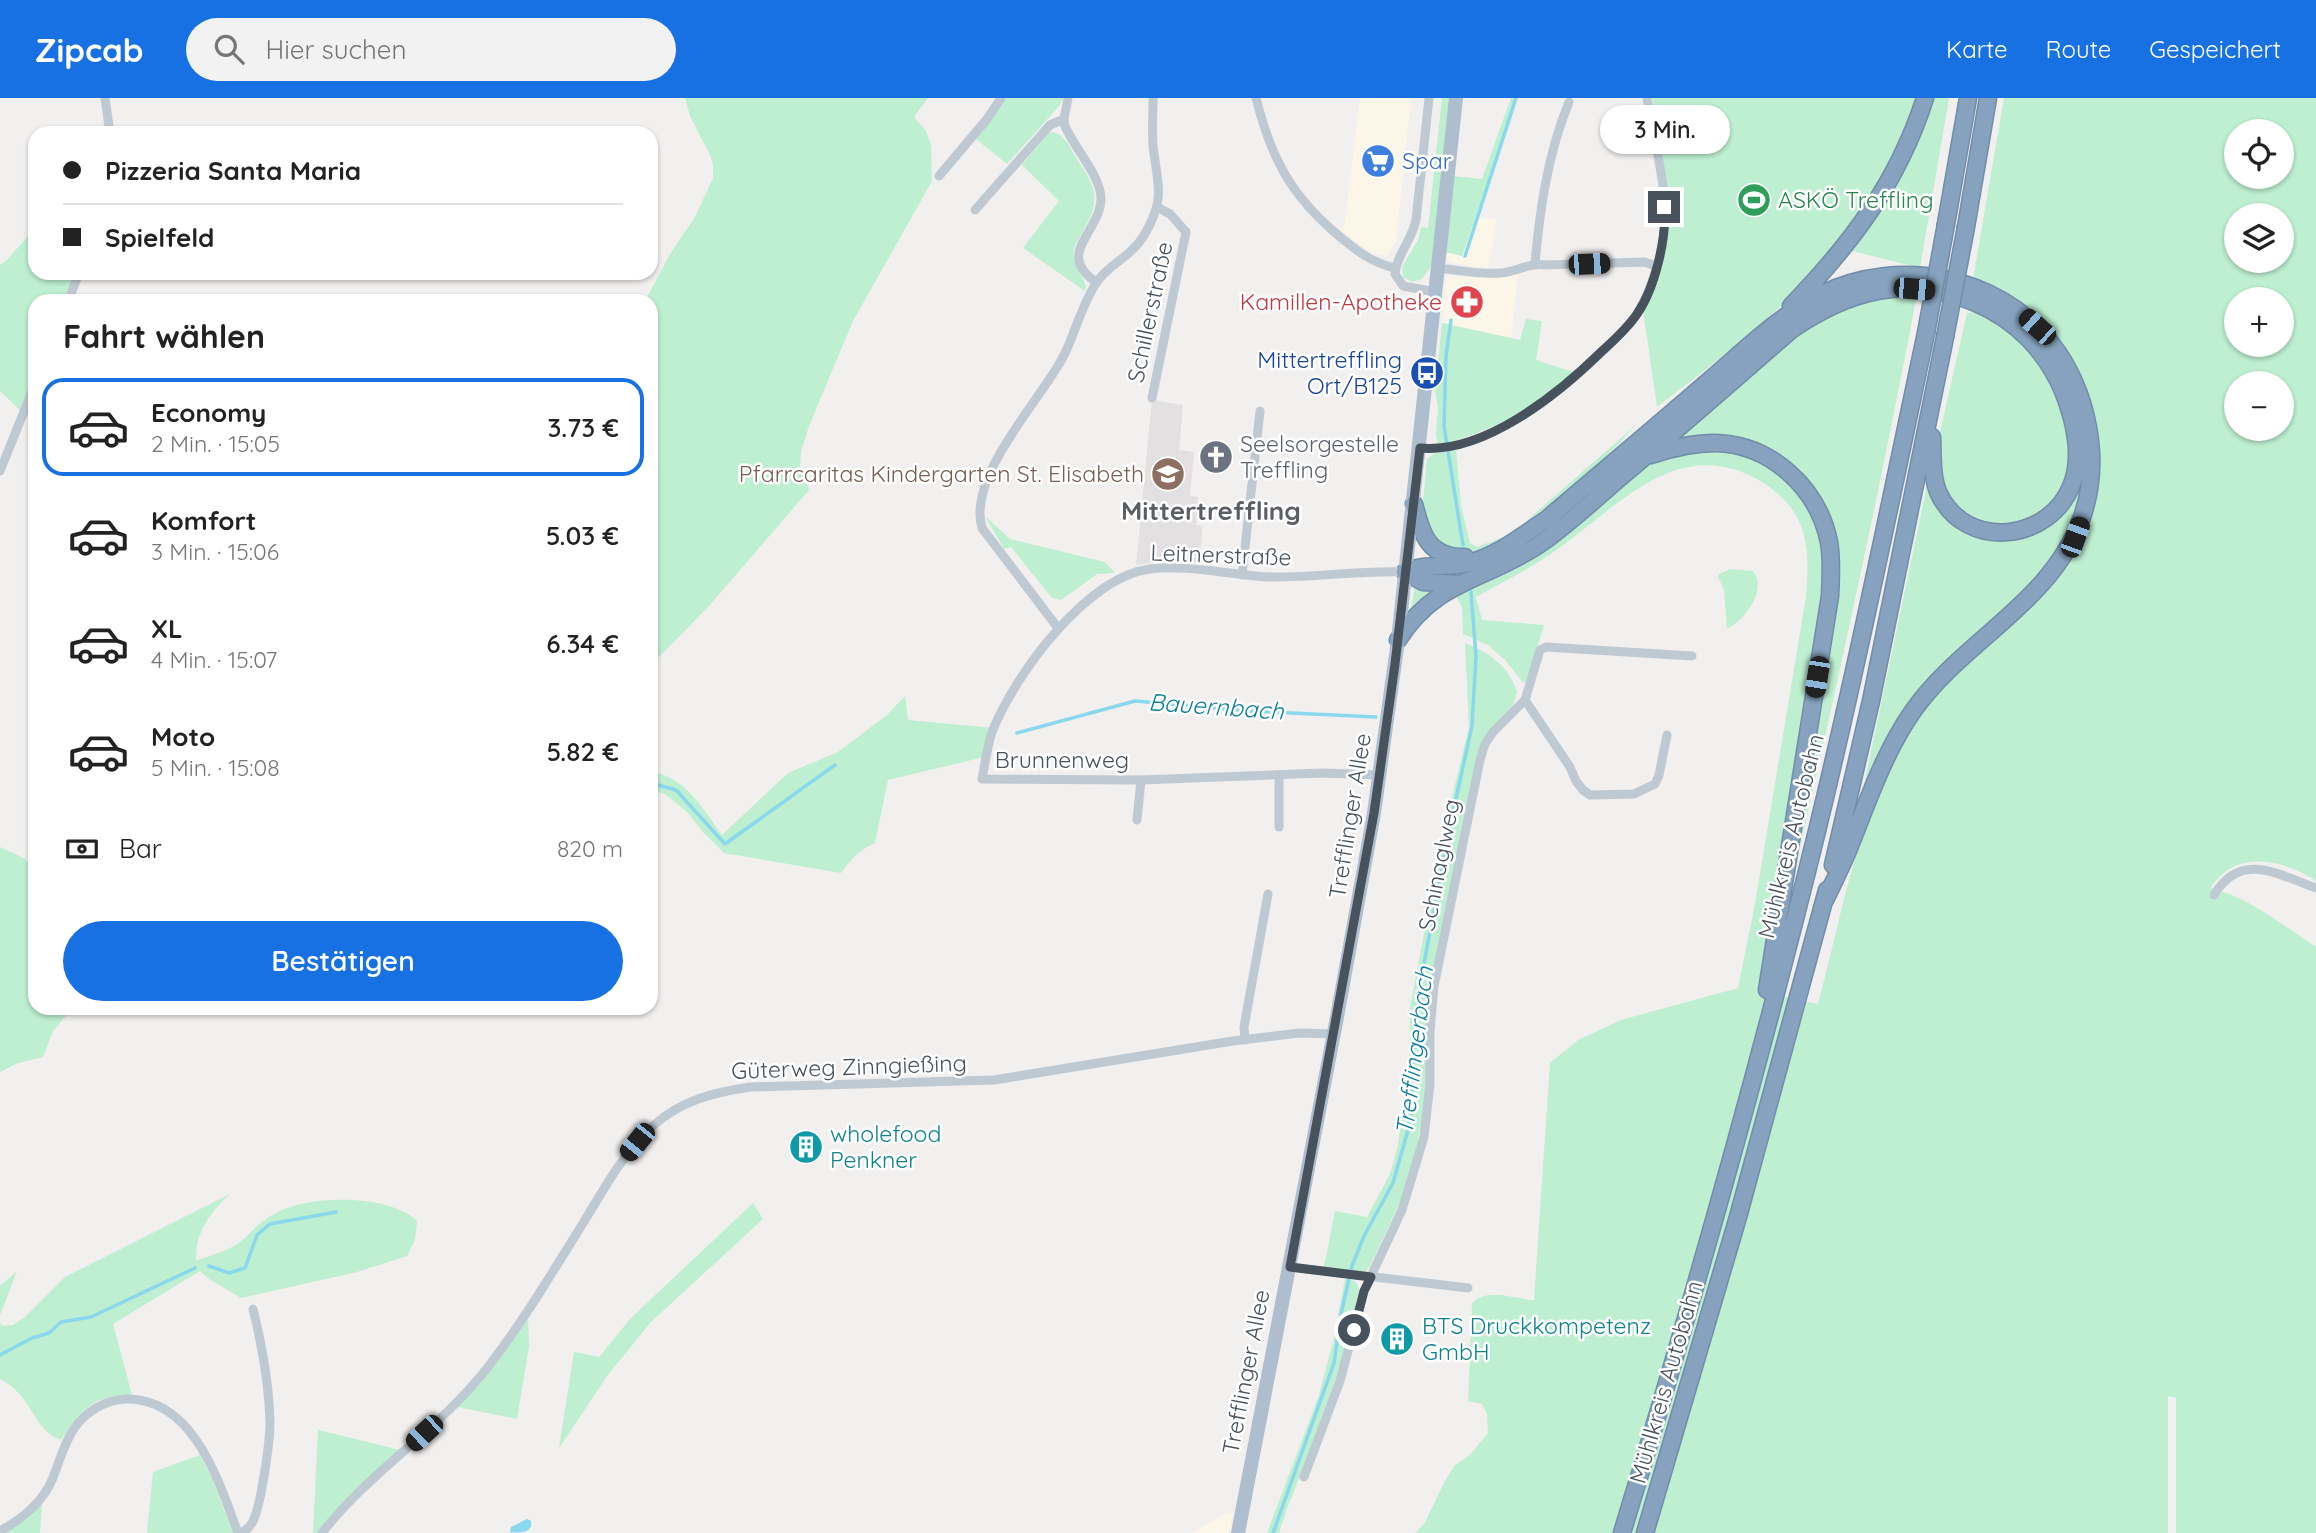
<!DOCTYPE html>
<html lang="de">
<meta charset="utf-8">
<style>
body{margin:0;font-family:Quicksand,sans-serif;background:#f2f2f2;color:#222;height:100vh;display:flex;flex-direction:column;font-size:26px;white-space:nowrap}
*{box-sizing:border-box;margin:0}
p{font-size:23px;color:#767676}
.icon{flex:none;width:38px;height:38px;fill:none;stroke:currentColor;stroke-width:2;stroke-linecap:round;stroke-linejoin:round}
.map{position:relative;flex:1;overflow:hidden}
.sheet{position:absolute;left:28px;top:196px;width:630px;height:721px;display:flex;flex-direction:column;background:#fff;border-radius:21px;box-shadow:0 2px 5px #0004}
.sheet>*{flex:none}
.banner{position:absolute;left:28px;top:28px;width:630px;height:154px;border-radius:21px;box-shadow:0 2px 5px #0004;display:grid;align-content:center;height:154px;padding:0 35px;background:#fff}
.tools{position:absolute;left:2224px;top:21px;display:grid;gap:14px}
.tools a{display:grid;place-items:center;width:70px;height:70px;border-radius:50%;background:#fff;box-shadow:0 2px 5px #0004;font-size:35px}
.end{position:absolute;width:32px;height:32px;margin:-16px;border:9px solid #47525d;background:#fff;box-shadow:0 0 0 4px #fff}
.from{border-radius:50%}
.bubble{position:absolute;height:49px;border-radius:24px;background:#fff;box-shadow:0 2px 5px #0004;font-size:23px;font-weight:600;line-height:49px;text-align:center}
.car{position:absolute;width:21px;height:42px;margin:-21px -10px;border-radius:9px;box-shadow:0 0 5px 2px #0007;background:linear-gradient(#222 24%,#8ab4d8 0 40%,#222 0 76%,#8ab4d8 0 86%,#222 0)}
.banner b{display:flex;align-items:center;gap:24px;height:66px;font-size:26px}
.banner b+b{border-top:2px solid #e0e0e0}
.banner i{width:18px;height:18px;background:#222}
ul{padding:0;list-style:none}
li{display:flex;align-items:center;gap:21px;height:98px;margin:0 14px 10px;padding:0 21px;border:4px solid transparent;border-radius:21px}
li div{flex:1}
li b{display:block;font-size:26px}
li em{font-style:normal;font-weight:600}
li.current{border-color:#1771e3}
li>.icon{width:63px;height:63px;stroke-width:1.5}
h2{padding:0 35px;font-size:32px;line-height:84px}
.pay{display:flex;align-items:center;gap:18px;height:77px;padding:0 35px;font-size:26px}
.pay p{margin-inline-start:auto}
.button{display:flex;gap:14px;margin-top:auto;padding:14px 35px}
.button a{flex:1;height:80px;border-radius:42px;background:#1771e3;color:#fff;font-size:28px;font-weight:600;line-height:80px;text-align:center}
header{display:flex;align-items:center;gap:42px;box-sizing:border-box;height:98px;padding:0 35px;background:#1771e3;color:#fff}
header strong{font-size:33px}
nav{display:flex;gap:38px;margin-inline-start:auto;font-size:24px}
.search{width:490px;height:63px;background:#f2f2f2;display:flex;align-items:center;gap:18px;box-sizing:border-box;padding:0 24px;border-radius:38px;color:#767676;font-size:26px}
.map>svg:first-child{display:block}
.commercial{fill:#fcf6e8}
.education{fill:#e3e0e1}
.green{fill:#bdefd0;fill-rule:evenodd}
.water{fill:#8ad8ed}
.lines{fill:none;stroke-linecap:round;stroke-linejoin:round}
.stream{stroke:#8ad8ed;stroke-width:3.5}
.highway-casing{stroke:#718daa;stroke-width:19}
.street{stroke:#bfc9d1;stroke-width:9}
.primary{stroke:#aebece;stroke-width:14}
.highway{stroke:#86a2be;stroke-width:16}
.highway-bridge-casing{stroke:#718daa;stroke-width:19;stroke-linecap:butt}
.highway-bridge{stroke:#86a2be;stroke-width:16}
.route{stroke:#47525d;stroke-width:9}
.labels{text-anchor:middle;stroke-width:5;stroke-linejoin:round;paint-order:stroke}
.shop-label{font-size:23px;fill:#366cbe;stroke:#fff;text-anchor:start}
.leisure-label{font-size:23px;fill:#27864d;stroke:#fff;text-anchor:start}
.health-label{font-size:23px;fill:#be3a42;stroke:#fff;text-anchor:end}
.street-label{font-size:23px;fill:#47525d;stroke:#fff}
.transit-label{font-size:23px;fill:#164399;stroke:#fff;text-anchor:end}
.worship-label{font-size:23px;fill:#5b616d;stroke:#fff;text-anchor:start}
.education-label{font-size:23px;fill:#785e54;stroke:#fff;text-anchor:end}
.culture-label{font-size:23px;fill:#0d838f;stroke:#fff;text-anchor:start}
.water-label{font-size:24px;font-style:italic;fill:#0c7e9c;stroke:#fff}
.quarter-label{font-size:26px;font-weight:bold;fill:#5b5f64;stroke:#fff}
</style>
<header>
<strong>Zipcab</strong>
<div class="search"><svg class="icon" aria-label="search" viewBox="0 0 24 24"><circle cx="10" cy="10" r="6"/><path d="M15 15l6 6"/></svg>Hier suchen</div>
<nav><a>Karte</a><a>Route</a><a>Gespeichert</a></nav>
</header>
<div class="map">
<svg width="2316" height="1435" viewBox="0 0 2316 1435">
<rect width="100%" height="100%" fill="#f2efef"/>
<g class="commercial">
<path d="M1360,0H1411L1396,143L1389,156L1385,158L1371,154L1340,132L1345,125Z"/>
<path d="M1476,119L1497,122L1488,170L1468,168L1450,164L1447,161L1445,154L1462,158Z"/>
<path d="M1518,176L1511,240L1442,225L1446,178L1491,180Z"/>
<path d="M1228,1414L1233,1415L1229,1435H1191Z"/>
</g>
<path class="education" d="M1152,302L1183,307L1179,352L1194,354L1190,398L1198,399L1196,427L1203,428L1199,465L1163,463L1136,467Z"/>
<g class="green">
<path d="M685,0H928L914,19L926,33L931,47L932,83L853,223L809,328L801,353L800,369L809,392L708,509L651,567V203H645L670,156L695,119L713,80V67L710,57L690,18Z"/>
<path d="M1006,0H1063L1059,8L1007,66L976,41Z"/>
<path d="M1442,0H1450L1432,167L1422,181L1412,184L1403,179L1402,169L1418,142L1421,129L1428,130Z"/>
<path d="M1511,0H1517L1462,158L1445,154L1453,78L1482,81Z"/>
<path d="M1652,0H1919L1899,52L1860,119L1788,202L1722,259L1657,309L1643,212L1663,164L1669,134L1667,92Z"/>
<path d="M1929,0H1949L1920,170L1853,153L1892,94L1921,28Z"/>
<path d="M2004,0H2316V783C2283,761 2234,751 2211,790C2248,799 2284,828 2316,849V1435H2176V1300L2168,1298V1435H1415L1424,1426L1445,1383L1454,1368L1470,1357L1488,1335L1487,1316L1482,1306L1468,1303L1472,1205C1488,1189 1513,1201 1534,1202L1550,965L1578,942L1621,922L1738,890L1755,806L1806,499C1810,451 1809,415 1765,386C1681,332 1619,408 1555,453C1530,471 1503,484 1476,499L1482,522L1544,527L1527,583L1523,585L1506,563L1488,547L1463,536L1462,509L1455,496L1498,478L1527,460L1633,376L1653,363L1668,356L1726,351L1759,362L1791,384L1814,418L1824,452L1825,476L1800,648L1759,893L1818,906C1841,820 1856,729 1898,650C1911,627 1926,604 1944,585C1995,530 2069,492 2089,415C2091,407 2095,397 2095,390C2095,381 2091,372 2089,364C2083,342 2078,319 2072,297C2068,282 2065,254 2057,241C2040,211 2004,192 1973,181ZM2236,33H2282V79H2236ZM2236,117H2282V163H2236ZM2236,201H2282V247H2236ZM2236,285H2282V331H2236Z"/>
<path d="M1053,34C1065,37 1069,48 1075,58C1092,84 1103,98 1086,127C1082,135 1076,144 1074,152C1071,165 1082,177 1086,188L1085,193L1023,150L1059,103L1022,67L1048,36Z"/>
<path d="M35,130V175H70L73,179L63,203H35V275L20,312L0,293V167L7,162Z"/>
<path d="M1917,196C1882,382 1842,565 1800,749L1795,748L1831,432L1765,354L1660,350L1814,222L1868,199Z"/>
<path d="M1983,213L2033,251L2066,312L2073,370L2052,412L2002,431L1966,420L1943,394L1938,343L1967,215Z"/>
<path d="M1526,221L1542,223L1536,262L1573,274C1537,309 1487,336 1438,347L1436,336L1438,309L1435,293L1442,225L1520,242Z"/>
<path d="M2027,225L2087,362L2077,421L2046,474L1962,551L1867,688L1864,687L1929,378L1944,411L2025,437L2038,433L2051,424L2084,358Z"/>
<path d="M1636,327C1607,361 1508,455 1463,454C1455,454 1445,449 1437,446L1424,422L1423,405L1427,361L1435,355L1456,351L1461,408L1470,445L1477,449L1504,439L1524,425Z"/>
<path d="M985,418L1010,441L1105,464L1115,475L1097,476L1061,502L1052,500L1011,449L1004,451Z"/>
<path d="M1730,471L1753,473C1768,491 1745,522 1727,531L1724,492L1718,479L1719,476Z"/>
<path d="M1415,487L1444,491L1410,518Z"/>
<path d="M1465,545C1488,554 1510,569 1517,594L1513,607L1492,629L1433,875L1426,997L1417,1048L1400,1104L1370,1168L1366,1173L1361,1174L1324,1169L1335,1113L1367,1119L1390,1076L1397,1052L1409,973L1410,910L1443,735L1469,630Z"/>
<path d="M905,598L908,622L994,630L984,659L888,682L875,745C859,752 851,761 841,775L724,755L702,733L688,715L665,696L651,692V674C685,678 703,711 722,737L788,675L838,654L887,617Z"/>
<path d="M0,749L24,760L35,774V910H70L69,914L53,933L43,959L18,965L0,974Z"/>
<path d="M230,1096C210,1114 195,1135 196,1163C209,1158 228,1153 240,1144C253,1133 262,1121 278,1114C311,1097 389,1096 417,1123L415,1142L407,1158L357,1174L241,1200L209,1181L200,1173L113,1226L132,1297C95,1296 79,1312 61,1342C32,1332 33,1297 0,1281V1225L2,1228L13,1227L25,1219L65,1179Z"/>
<path d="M753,1105L763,1121L651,1224L607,1278L559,1350L574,1254L599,1259L630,1221Z"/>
<path d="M17,1173L0,1217V1188Z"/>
<path d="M1345,1181C1353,1182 1357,1183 1359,1192L1345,1251L1326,1313L1286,1413L1279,1435H1267L1319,1297L1333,1244Z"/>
<path d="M528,1221L529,1249L517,1321L457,1309L480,1286Z"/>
<path d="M318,1332L400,1352L332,1417L318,1435H313Z"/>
<path d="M200,1357L213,1383L233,1435H147L153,1374Z"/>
<path d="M42,1406L40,1435H4L27,1421Z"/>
</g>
<path class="water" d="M527,1421L531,1423C533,1435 520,1435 510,1434L511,1429Z"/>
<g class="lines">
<g class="stream">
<path d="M1465,158L1516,0"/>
<path d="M1451,222L1446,258L1444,328L1463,447"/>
<path d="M1017,635L1135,603L1249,613L1376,619"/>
<path d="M651,685L676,692L725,746L835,667"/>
<path d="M209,1168L229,1175L245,1170L257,1137L270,1126L336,1114"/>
<path d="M0,1257L32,1240L49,1235L61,1224L91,1219L195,1170"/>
<path d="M1273,1435L1334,1265L1341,1216L1352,1168L1364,1138L1393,1085L1408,1032L1411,1013L1415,921L1420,887L1448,737L1472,628L1476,558L1471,494"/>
</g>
<g class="highway-casing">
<g id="highway">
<path d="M1946,126L1968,0"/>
<path d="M1966,129L1988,0"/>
<path d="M1791,208C1852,145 1898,84 1925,0"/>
<path d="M1651,357C1672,350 1693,345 1715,345C1771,346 1818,390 1829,444C1832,461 1831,480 1830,498L1767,892"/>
<path d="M1414,406C1422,436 1428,460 1465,459"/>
<path d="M1405,474C1425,465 1445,470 1465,466C1496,459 1522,438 1547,421C1602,374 1657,328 1711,281C1746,251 1780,217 1822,196C1898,159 1998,177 2051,245C2088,293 2102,362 2082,419C2052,505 1964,541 1913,613C1885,653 1869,700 1851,745C1844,764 1834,783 1825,802"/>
<path d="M1405,474L1423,484L1458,486"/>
<path d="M1398,542C1435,482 1487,482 1540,446C1569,426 1595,401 1622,378C1679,330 1735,281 1791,232C1849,192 1908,176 1976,205C2016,222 2046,253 2063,293C2074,321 2083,357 2072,386C2051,443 1967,454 1939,396C1931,378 1933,358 1932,339"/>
<path d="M1833,767L1871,603L1945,239"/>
<path d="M1622,1435C1693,1203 1759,969 1817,733C1857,568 1891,401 1926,235"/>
<path d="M1645,1435L1738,1119L1827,792"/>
</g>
</g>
<g class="street">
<path d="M105,0L110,35"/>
<path d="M1068,0L1064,21L1065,28C1074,50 1102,79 1101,102C1099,135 1055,156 1096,184"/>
<path d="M1256,0C1271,60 1291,98 1339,138C1357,153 1372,165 1395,170"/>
<path d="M1429,0L1416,122C1412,142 1396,158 1395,176L1403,188L1436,194"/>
<path d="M939,78L987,21L1001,0"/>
<path d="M975,112L1050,27L1064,21"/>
<path d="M1535,165C1540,110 1548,55 1569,4"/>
<path d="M1438,170C1459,172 1480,177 1501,175C1516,174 1530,164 1545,167L1645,164L1656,168"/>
<path d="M68,203L79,175"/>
<path d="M1152,300L1186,134L1170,116L1157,109"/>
<path d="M1420,350C1485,357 1563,292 1607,249C1618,238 1631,227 1639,213C1651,191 1660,162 1664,137C1670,98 1653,40 1647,0"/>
<path d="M0,373L35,286"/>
<path d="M1242,477L1260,313"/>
<path d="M1058,530L982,430C967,379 1038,305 1062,261C1075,237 1081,207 1097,184C1106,170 1120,164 1132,152C1143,142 1151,126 1156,111C1162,92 1155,68 1153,48C1152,32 1153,16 1153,0"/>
<path d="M1525,602L1540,552L1546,549L1692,558"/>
<path d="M1279,677V729"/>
<path d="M1380,677L1322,675L1141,682L982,681C985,666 987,649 992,634C1014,578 1086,479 1150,471C1183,466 1232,477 1267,479C1313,480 1359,472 1405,474"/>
<path d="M1137,722L1141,682"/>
<path d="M2214,797C2241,753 2277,776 2316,790"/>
<path d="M1245,942L1244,929L1268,796"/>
<path d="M1290,1169L1468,1190"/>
<path d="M1304,1379L1340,1283L1364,1193L1402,1112L1424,1039L1430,986V933L1434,888L1480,662L1485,646L1493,634L1525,602L1570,669L1576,683L1583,692L1590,697L1634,696L1655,686L1659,677L1667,637"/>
<path d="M0,1433C22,1421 42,1405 52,1382C59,1365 63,1348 73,1332C85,1314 104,1302 126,1301C194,1300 219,1384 238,1435"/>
<path d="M240,1435C246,1433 249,1430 252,1425C261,1410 270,1343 270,1324C269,1286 262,1247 253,1211"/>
<path d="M322,1435C370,1373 440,1331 488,1269C524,1222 554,1172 585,1122C605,1089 624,1054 654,1027C682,1002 715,994 751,989L994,982L1233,943L1299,935L1334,936"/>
</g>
<path class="primary" d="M1238,1435L1337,919L1374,715L1398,542L1456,0"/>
<use href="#highway" class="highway"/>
<g class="highway-bridge-casing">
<g id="highway-bridge">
<path d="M1926,235L1946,126"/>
<path d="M1945,239L1966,129"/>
</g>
</g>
<use href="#highway-bridge" class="highway-bridge"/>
</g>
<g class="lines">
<path class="route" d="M1354,1232L1364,1193L1371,1179L1290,1169L1374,715L1395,566L1420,350C1484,356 1557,297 1600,255C1613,243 1627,231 1637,216C1655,190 1667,140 1664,109"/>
</g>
<defs>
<g id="supermarket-disc" transform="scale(1.75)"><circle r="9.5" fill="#3f7fe0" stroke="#fff"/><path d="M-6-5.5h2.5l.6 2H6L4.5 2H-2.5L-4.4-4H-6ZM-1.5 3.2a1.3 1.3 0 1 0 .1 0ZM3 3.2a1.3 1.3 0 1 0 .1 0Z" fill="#fff"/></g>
<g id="stadium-disc" transform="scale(1.75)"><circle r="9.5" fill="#2e9e5b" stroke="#fff"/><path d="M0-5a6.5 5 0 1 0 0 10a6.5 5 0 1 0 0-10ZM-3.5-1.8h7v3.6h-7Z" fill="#fff"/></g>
<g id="pharmacy-disc" transform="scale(1.75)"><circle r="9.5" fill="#e0444e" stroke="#fff"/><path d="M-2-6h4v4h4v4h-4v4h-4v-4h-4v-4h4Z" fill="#fff"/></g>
<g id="bus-disc" transform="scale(1.75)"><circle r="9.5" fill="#1a4fb4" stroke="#fff"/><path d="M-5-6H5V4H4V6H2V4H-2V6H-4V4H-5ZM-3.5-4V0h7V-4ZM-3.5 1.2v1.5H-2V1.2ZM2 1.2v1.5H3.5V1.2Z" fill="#fff"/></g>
<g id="church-disc" transform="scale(1.75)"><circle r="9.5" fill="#6b7280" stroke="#fff"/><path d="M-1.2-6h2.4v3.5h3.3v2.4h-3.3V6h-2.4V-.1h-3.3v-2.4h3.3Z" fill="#fff"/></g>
<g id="school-disc" transform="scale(1.75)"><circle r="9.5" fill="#8d6e63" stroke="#fff"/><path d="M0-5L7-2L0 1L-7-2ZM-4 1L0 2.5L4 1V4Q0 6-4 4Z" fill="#fff"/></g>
<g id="building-disc" transform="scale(1.75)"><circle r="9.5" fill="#0f9aa8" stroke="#fff"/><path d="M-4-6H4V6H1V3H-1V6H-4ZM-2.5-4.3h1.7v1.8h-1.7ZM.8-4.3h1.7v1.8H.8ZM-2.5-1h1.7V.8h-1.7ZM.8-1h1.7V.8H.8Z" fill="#fff"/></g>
</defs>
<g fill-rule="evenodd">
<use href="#supermarket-disc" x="1378" y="63"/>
<use href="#stadium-disc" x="1754" y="102"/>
<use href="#pharmacy-disc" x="1467" y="204"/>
<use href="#bus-disc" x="1427" y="275"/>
<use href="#church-disc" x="1216" y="359"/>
<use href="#school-disc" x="1168" y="376"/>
<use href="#building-disc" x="806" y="1049"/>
<use href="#building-disc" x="1397" y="1241"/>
</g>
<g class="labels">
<g class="shop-label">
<text x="1402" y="71">Spar</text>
</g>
<g class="leisure-label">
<text x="1778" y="110">ASKÖ Treffling</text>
</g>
<g class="health-label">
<text x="1442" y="212">Kamillen-Apotheke</text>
</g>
<g class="street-label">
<text transform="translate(1150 214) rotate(-78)" y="8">Schillerstraße</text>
<text transform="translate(1221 457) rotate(2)" y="8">Leitnerstraße</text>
<text x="1062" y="670">Brunnenweg</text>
<text transform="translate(1350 718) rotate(-81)" y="8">Trefflinger Allee</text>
<text transform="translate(1791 738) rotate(-76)" y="8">Mühlkreis Autobahn</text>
<text transform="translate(1439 767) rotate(-79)" y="8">Schinaglweg</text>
<text transform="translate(849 969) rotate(-2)" y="8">Güterweg Zinngießing</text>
<text transform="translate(1246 1274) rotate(-79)" y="8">Trefflinger Allee</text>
<text transform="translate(1666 1284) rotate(-74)" y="8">Mühlkreis Autobahn</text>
</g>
<g class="transit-label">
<text x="1402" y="270">Mittertreffling<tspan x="1402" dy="26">Ort/B125</tspan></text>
</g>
<g class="worship-label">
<text x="1240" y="354">Seelsorgestelle<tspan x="1240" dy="26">Treffling</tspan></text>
</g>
<g class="education-label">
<text x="1144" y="384">Pfarrcaritas Kindergarten St. Elisabeth</text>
</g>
<g class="culture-label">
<text x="830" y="1044">wholefood<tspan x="830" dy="26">Penkner</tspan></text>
<text x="1422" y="1236">BTS Druckkompetenz<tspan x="1422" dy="26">GmbH</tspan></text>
</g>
<g class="water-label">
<text transform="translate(1216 609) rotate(4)" y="8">Bauernbach</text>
<text transform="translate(1415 953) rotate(-83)" y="8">Trefflingerbach</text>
</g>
<g class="quarter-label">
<text x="1211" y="422">Mittertreffling</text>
</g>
</g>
</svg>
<div class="tools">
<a><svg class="icon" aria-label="locate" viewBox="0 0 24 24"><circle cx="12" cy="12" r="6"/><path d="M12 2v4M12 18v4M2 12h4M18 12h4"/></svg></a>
<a><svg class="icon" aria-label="layers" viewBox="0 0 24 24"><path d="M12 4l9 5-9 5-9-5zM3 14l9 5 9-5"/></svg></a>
<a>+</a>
<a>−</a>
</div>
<i class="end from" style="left:1354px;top:1232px"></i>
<i class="end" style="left:1664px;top:109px"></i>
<div class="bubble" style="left:1600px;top:7px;width:130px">3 Min.</div>
<i class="car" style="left:1589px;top:166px;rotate:88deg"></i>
<i class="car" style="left:1914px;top:191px;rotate:95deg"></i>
<i class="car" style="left:2037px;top:229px;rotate:312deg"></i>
<i class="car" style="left:2075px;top:439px;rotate:20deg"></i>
<i class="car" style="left:1817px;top:579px;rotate:189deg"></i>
<i class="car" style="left:637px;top:1044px;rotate:219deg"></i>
<i class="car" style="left:424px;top:1335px;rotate:227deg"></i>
<div class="banner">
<b><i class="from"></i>Pizzeria Santa Maria</b>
<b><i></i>Spielfeld</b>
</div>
<section class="sheet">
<h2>Fahrt wählen</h2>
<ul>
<li class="current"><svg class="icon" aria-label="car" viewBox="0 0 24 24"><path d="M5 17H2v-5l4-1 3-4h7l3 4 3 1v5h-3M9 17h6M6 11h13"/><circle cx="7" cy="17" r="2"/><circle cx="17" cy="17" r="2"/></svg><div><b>Economy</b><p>2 Min. · 15:05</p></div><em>3.73 €</em></li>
<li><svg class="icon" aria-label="car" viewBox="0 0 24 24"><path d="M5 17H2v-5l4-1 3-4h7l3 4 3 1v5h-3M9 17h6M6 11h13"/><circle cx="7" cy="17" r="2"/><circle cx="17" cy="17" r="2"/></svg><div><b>Komfort</b><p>3 Min. · 15:06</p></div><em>5.03 €</em></li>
<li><svg class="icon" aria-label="car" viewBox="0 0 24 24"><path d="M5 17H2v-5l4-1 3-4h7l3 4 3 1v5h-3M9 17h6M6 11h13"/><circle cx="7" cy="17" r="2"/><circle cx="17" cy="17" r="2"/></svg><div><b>XL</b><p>4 Min. · 15:07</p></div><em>6.34 €</em></li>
<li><svg class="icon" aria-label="car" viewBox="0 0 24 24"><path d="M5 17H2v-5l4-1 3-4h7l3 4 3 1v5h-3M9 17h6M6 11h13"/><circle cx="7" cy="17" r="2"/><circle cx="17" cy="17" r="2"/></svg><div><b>Moto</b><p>5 Min. · 15:08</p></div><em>5.82 €</em></li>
</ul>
<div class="pay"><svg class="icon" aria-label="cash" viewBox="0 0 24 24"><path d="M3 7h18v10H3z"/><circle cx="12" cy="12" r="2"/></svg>Bar<p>820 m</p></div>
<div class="button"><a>Bestätigen</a></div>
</section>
</div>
